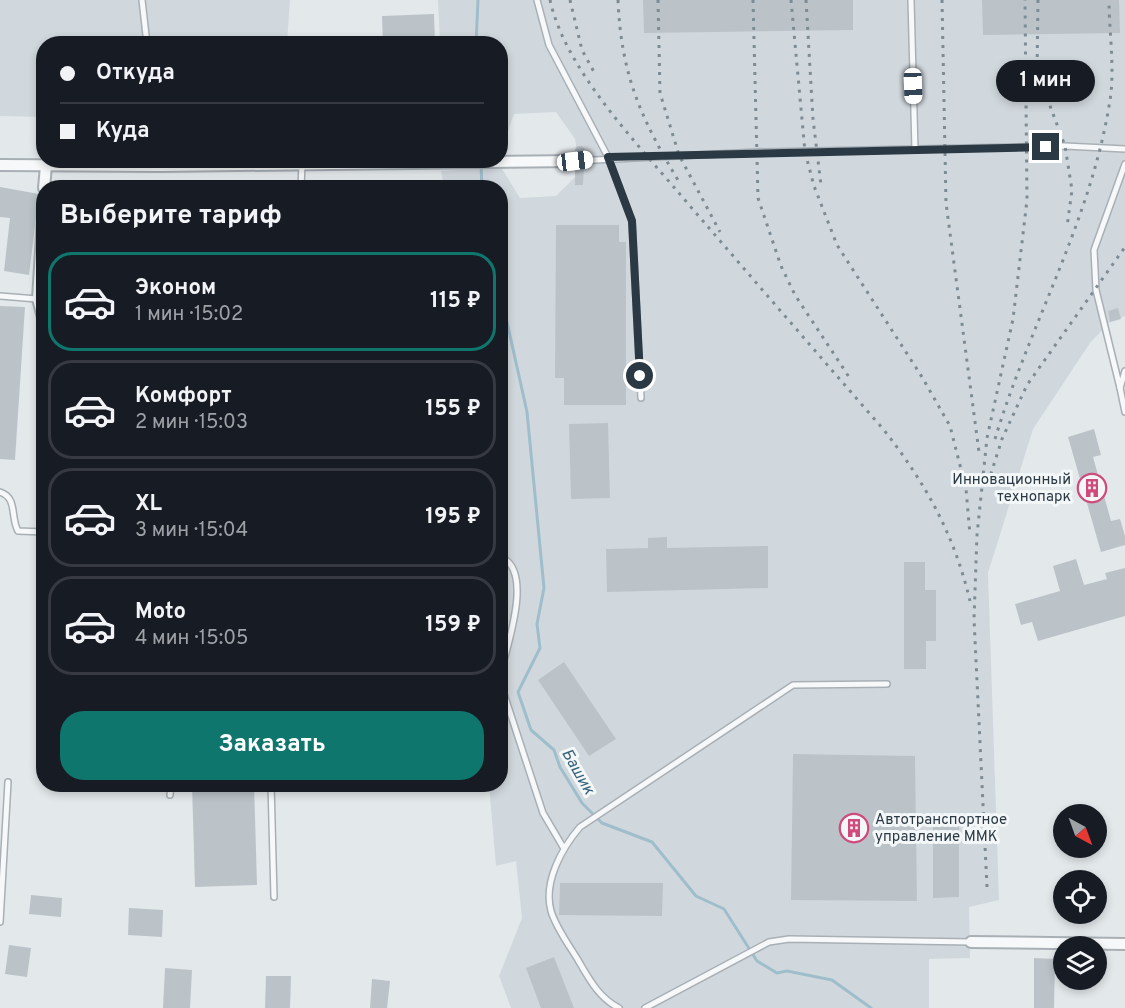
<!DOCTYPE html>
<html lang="ru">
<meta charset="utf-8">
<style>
body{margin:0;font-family:Overpass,sans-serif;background:#20242c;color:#f1f3f6;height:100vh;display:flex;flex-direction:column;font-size:22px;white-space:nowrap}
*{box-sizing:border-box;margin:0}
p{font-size:20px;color:#9ea1a6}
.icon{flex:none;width:33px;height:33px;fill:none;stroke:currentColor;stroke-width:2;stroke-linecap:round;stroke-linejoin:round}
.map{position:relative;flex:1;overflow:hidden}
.sheet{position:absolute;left:36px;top:180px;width:472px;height:612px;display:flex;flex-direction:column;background:#171b24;border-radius:24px;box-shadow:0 3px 9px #0003}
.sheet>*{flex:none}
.banner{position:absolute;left:36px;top:36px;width:472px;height:132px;border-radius:24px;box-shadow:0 3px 9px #0003;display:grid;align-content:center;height:132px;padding:0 24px;background:#171b24}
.needle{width:39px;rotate:139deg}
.controls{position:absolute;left:1053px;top:804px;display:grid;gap:12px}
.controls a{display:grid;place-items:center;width:54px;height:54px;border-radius:50%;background:#171b24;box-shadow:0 3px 9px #0003;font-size:30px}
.end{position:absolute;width:27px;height:27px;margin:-14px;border:8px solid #2b3944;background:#fff;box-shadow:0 0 0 3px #fff}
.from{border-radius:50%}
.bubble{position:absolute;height:42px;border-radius:21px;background:#171b24;box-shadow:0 3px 9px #0003;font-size:20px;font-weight:700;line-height:42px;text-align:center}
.car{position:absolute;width:18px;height:36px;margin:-18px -9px;border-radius:8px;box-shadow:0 0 4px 2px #0007;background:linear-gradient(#fff 24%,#345 0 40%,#fff 0 76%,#345 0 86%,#fff 0)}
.banner b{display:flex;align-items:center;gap:21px;height:57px;font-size:22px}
.banner b+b{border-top:2px solid #363941}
.banner i{width:15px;height:15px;background:#f1f3f6}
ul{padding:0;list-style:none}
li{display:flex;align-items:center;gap:18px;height:99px;margin:0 12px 9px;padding:0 12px;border:3px solid #363941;border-radius:24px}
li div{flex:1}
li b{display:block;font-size:22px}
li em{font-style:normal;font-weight:700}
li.on{border-color:#0f766e}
li>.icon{width:54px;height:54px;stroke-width:1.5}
h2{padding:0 24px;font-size:27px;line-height:72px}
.action{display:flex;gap:12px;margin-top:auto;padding:12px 24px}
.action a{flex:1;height:69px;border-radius:24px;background:#0f766e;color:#fff;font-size:24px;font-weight:700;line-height:69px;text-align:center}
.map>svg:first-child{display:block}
.built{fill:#d1d8dd}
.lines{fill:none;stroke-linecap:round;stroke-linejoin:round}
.stream{stroke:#9fbecb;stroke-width:3}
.building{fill:#bbc3c9}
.service-casing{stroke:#a8b0b6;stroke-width:8}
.minor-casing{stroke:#a8b0b6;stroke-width:14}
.service{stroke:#f6f8f9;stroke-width:5}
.minor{stroke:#f6f8f9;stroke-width:10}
.rail{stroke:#7d8b95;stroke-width:3;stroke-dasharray:3 6;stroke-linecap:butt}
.route{stroke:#2b3944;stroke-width:8}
.labels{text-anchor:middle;stroke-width:6;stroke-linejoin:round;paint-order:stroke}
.poi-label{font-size:15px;fill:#2b3944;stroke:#f3f7f8;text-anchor:end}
.water-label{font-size:16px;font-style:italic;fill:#356178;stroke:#f3f7f8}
</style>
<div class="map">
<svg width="1125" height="1008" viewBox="0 0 1125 1008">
<rect width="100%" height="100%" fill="#e3e8eb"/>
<g class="built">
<path d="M0,0H290L287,43L44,44L43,117L0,116Z"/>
<path d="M438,0H1125V316L1110,322L1090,343L1033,429L988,573L999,900L969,907L970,958L929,959V1008H511L499,976L522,918L516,861L496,866L489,785L501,784V188L444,187L441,171L501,167L520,198L556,196L575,177L576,146L575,139L556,112L514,114L507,134L501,135V44L440,43Z"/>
</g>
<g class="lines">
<g class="stream">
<path d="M476,44L478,0"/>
<path d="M481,165L482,188"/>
<path d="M501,295L527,412L544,588L537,624L540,648L518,692L531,730L554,750L560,767L582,803L602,823L652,842L696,896L724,909L757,961L777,973L787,971L832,980L871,1008"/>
</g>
</g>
<g class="building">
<path d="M643,0H853V30L644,33Z"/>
<path d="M982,0H1119L1120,33L983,35Z"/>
<path d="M434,14L435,44H383L382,16Z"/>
<circle cx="580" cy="151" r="5"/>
<path d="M584,165L583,185H575V168Z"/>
<path d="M0,187L39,194L29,275L4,271L10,218L0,217Z"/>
<path d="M556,225H619V242H626V405H564V378H555Z"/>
<path d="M0,306L25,307L15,460L0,459Z"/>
<path d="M1118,308L1121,319L1110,322L1108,311Z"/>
<path d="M608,423L610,498L571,499L569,424Z"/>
<path d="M1094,429L1101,455L1093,457L1111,521L1120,519L1125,536V545L1101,552L1068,437Z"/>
<path d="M667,537V548L768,546V588L607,592L606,549L648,548V538Z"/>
<path d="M1076,559L1084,585L1107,579L1105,573L1125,568V616L1038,641L1032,622L1021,625L1015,604L1060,591L1053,566Z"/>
<path d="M904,562H925V590H936V641H926V669H904Z"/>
<path d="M564,662L616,739L589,756L538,680Z"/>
<path d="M793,754L915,756L917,901L791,900Z"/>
<path d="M192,784H254L257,885L195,887Z"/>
<path d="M933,824H959V897L933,898Z"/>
<path d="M560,883H663L662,916L559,915Z"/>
<path d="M31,895L62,898L61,917L29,914Z"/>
<path d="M129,908L163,910L162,937L128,935Z"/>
<path d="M9,945L31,948L27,977L5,974Z"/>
<path d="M554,957L574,1008H541L526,968Z"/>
<path d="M1034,958L1055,959L1054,1008H1034Z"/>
<path d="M165,968L192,970L190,1008H163Z"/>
<path d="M266,976H291L290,1008H265Z"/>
<path d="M372,979L390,981L387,1008H370Z"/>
</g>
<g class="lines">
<g class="service-casing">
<g id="service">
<path d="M142,0L147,44"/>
<path d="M537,0L549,45L608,157L632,221L641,398"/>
<path d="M911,0L915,150"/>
<path d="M575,161L757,152L1065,146L1125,149"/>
<path d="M301,188L302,164"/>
<path d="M0,296L37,299"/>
<path d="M1125,371L1120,388L1125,412"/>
<path d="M1120,388L1096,290L1094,250L1125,164"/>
<path d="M0,492C18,498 10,517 18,531L44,532"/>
<path d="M501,557C534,571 507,645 501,672"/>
<path d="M501,685L543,813L563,847"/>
<path d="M271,784L274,897"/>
<path d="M170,795L171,784"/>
<path d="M0,922L8,782"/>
<path d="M619,1008C599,998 589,979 578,960C569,945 556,928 551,911C543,882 562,848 580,827L793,685L887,684"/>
<path d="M645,1008L769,942L789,939L971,942"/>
</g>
</g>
<g class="minor-casing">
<g id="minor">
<path d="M0,165L161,166L575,161"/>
<path d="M44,188L46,166"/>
<path d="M44,203L38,299L44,321"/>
<path d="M971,942L1125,944"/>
</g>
</g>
<use href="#service" class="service"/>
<use href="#minor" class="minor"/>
<g class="rail">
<path d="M550,0C565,68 633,139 678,192C746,271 815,351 884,430C926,484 954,534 970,601"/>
<path d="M570,0L582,50L594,72"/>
<path d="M618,0C621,76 642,121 681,185"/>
<path d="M658,0L660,93L679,155L720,232"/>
<path d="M753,0L758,198L781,266L795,295L851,380"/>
<path d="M791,0L805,152L814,186L837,245L922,377L950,426L966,489L970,535"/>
<path d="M806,0L813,119L821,185"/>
<path d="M942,0L946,203L979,452"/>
<path d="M1038,0L1037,71L1065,146L1072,190L1067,227"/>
<path d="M995,439C1029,326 1092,218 1110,100C1115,70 1109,31 1109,0"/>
<path d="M988,483L1002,439L1027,385L1125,247"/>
<path d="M987,887L974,619L977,535L987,438L1013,319L1027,200L1025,0"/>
</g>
</g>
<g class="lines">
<path class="route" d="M640,376L632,221L608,157L1046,147"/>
</g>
<defs>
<g id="building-ring" transform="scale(1.5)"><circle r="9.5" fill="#f3f7f8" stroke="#ce4b7b" stroke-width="1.5"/><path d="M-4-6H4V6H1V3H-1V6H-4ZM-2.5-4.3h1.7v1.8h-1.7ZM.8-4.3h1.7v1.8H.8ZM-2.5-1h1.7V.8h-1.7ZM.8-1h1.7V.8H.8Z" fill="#ce4b7b"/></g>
</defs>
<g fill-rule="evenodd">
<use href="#building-ring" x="1092" y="488"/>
<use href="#building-ring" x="854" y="828"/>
</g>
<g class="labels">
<g class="poi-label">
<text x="1071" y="484">Инновационный<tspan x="1071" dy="17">технопарк</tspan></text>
<text x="875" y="824" text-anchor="start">Автотранспортное<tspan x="875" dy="17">управление ММК</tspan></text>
</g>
<g class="water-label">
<text transform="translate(579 771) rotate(60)" y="6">Башик</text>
</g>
</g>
</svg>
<div class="controls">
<a><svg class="needle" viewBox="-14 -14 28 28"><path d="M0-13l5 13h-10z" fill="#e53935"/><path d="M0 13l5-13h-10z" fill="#9ea1a6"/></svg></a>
<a><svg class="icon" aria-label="locate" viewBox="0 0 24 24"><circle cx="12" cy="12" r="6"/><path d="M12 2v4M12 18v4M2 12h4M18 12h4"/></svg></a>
<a><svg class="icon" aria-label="layers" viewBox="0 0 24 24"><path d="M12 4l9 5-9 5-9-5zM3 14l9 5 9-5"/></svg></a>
</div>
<i class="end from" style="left:640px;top:376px"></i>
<i class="end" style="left:1046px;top:147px"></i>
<div class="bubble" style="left:996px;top:60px;width:99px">1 мин</div>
<i class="car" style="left:913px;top:86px;rotate:178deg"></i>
<i class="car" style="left:575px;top:161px;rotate:83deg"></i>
<div class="banner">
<b><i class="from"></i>Откуда</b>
<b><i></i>Куда</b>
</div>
<section class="sheet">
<h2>Выберите тариф</h2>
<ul>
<li class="on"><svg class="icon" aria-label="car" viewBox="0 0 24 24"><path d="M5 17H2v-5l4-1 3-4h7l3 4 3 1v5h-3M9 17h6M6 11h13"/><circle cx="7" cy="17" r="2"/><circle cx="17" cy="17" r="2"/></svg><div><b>Эконом</b><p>1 мин · 15:02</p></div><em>115 ₽</em></li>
<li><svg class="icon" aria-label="car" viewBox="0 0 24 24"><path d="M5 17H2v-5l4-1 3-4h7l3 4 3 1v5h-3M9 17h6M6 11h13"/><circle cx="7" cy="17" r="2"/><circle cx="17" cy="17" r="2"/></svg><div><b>Комфорт</b><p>2 мин · 15:03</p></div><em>155 ₽</em></li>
<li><svg class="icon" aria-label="car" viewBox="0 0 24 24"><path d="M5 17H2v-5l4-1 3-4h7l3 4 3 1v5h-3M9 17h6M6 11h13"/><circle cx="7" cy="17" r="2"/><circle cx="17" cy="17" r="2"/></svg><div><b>XL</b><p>3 мин · 15:04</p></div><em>195 ₽</em></li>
<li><svg class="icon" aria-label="car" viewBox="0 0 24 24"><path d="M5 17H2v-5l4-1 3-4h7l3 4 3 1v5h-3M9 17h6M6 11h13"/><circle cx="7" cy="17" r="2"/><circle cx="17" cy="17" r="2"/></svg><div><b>Moto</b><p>4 мин · 15:05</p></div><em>159 ₽</em></li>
</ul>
<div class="action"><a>Заказать</a></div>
</section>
</div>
